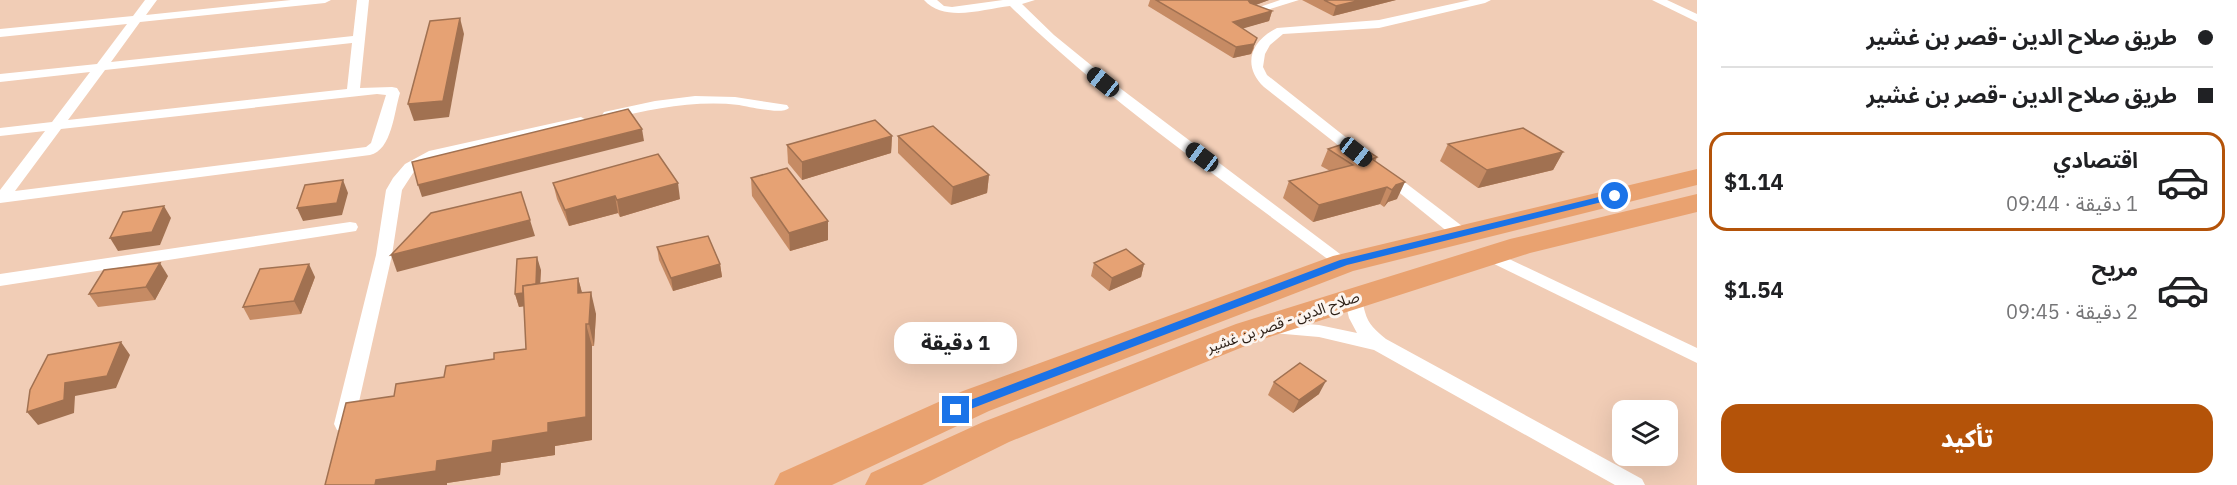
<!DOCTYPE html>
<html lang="ar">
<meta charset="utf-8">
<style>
body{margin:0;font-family:"IBM Plex Sans","Noto Sans Arabic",sans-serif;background:#f6f6f6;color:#202124;direction:rtl;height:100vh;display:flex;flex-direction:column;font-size:22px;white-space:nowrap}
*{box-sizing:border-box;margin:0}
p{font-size:20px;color:#757577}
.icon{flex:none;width:33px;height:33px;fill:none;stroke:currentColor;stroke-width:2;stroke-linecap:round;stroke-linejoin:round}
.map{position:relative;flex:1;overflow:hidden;direction:ltr}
.drawer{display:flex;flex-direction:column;background:#fff;width:540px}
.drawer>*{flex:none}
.top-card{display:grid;align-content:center;height:132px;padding:0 24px;background:#fff}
.fabs{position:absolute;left:1612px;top:400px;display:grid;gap:12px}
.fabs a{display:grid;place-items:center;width:66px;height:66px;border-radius:12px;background:#fff;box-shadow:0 6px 24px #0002;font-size:30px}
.end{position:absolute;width:27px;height:27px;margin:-14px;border:8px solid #1a73e8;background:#fff;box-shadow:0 0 0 3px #fff}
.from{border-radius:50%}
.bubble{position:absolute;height:42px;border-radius:18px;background:#fff;box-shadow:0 6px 24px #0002;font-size:20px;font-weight:800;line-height:42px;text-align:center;direction:rtl}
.car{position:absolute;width:18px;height:36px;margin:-18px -9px;border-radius:8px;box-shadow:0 0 4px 2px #0007;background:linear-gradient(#222 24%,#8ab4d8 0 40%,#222 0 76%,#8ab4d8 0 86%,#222 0)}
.top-card b{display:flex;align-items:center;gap:21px;height:57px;font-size:22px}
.top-card b+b{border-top:2px solid #e0e0e0}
.top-card i{width:15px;height:15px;background:#202124}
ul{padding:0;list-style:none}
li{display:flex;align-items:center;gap:18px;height:99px;margin:0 12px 9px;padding:0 12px;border:3px solid transparent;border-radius:18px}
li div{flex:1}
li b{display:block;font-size:22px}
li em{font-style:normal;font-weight:800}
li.active{border-color:#b45309}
li>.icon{width:54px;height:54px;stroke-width:1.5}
.button{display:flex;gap:12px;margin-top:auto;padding:12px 24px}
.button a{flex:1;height:69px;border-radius:18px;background:#b45309;color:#fff;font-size:24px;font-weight:800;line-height:69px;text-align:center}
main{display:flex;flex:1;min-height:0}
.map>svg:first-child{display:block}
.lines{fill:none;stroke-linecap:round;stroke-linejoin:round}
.street{fill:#fff;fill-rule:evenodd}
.highway{fill:#e9a270;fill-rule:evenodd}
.wall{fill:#c68b64}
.shaded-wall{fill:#a17151}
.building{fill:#e6a274;stroke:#a17151;stroke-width:1.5}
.route{fill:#1a73e8}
.labels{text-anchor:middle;stroke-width:6;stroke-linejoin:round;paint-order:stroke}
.street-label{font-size:15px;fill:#2b1e15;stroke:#fcf5f0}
</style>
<main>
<section class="drawer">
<div class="top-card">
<b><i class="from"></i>طريق صلاح الدين -قصر بن غشير</b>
<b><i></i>طريق صلاح الدين -قصر بن غشير</b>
</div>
<ul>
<li class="active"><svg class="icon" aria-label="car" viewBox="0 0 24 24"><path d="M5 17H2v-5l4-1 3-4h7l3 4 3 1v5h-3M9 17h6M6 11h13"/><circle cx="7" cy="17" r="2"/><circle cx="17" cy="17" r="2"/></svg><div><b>اقتصادي</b><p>1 دقيقة · 09:44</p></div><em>$1.14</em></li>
<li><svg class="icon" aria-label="car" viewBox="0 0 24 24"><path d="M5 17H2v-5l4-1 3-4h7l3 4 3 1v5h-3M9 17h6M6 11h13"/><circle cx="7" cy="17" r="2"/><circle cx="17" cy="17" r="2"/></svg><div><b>مريح</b><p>2 دقيقة · 09:45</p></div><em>$1.54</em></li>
</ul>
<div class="button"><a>تأكيد</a></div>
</section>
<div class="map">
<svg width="1697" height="485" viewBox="0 0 1697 485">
<rect width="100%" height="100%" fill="#f1cdb6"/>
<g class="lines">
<g class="street">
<path d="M145,0H157L146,15L291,0H331L325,3L140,22L111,62L353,36L357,0H369L360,88L392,87L397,88L400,93C394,112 392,150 370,155L0,203V190L45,131L0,136V128L52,122L90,72L0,82V74L97,64L127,24L0,37V29L133,16ZM352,43L347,89L68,120L105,70ZM377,94L386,95L371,143L366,147L15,191L61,129Z"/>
<path d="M924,0H937L944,6L952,7L1003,0H1035L1022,4L1054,35L1108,79L1352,263L1350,267H1338C1229,184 1108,102 1010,6C983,9 945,23 924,0Z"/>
<path d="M1280,0H1299L1254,14L1248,11Z"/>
<path d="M1470,0H1491L1485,3L1379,28L1283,34L1270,45L1265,54L1263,67L1267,75L1367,154L1369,157L1367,160H1357L1264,87C1242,66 1250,41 1277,28L1379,20Z"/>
<path d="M1652,0H1667L1697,14V22Z"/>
<path d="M695,96L735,97L787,105L789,108C782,115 751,107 739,105C695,100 652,109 609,119L602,115L604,112L655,101Z"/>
<path d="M581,117L588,121L586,124L439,157L415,170L402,190L392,255L354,424L351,430L344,432L337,430L334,424L376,255L386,190L393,178L405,164L429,151Z"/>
<path d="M1385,169L1390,171L1466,229L1468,233L1466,237H1454L1380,177L1377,174L1380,171Z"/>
<path d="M350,222L356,223L358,227L356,231L0,286V274Z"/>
<path d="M1490,250L1697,348V363L1484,259L1482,255L1484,251Z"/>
<path d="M1353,291L1359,293C1363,299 1363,305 1365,312C1368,324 1376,331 1386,339L1642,479L1645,485H1615L1374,350L1319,337L1273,333L1267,332L1264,327L1267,322L1273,321L1319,325L1357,333L1349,318L1344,297L1347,293Z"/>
</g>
<g class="highway">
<path d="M1697,169V185L1353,271L989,411L832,485H774L780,473L963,391L1333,256Z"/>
<path d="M1697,194V212L1530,253L1260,340L1009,442L922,485H865L871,473L983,422L1236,324L1510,239Z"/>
</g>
</g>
<g class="wall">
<path d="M1150,0H1269L1255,5L1272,11L1269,21L1243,28L1254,48L1251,54L1233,58L1148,6Z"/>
<path d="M1302,0H1396L1333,16Z"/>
<path d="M892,136L891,153L802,180L788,163L787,145Z"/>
<path d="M898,136L989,175L987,193L951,205L898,153Z"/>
<path d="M1448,144L1563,152L1553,170L1478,188L1440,161Z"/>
<path d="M1328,149L1377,157L1375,162L1397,199L1388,202L1384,207L1380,204L1313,222L1283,198L1289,181L1330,171L1321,166Z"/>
<path d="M751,178L828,240L790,251L752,196Z"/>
<path d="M553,183L680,199L620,217L618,213L569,226L557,199Z"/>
<path d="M657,247L720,264L722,277L673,291L659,260Z"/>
<path d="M1094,263L1144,264L1141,277L1109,291L1091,276Z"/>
<path d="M541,270L540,283L578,278L582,293L596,314L594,346H592V440L555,446V455L501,463L500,475L447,483L394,396L444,377L526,349L524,306L519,307L515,294Z"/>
<path d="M168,276L155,300L98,307L89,294Z"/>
<path d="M315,277L301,314L250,320L243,307Z"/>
<path d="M1274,382L1319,394L1293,413L1268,395Z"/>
</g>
<g class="shaded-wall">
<path d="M1248,0H1269L1245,9Z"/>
<path d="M1361,0H1396L1333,16L1336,6Z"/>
<path d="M1272,11L1269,21L1231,32L1233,22Z"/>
<path d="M460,18L464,34L449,117L414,121L408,104Z"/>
<path d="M1257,38L1251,54L1233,58L1236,47Z"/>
<path d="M642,129L644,141L422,197L418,185Z"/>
<path d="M892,136L891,153L802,180V162Z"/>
<path d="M1563,152L1553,170L1478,188L1487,170Z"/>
<path d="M989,175L987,193L951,205L953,187Z"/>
<path d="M343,180L348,193L342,215L303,221L297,208Z"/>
<path d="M1405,182L1397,199L1388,202L1384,207L1392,190L1396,185Z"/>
<path d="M678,183L680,199L620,217L617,200Z"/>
<path d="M1387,187L1380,204L1313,222L1319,205Z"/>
<path d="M615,196L618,213L569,226L565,210Z"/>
<path d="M164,206L171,218L160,245L118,251L110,238Z"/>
<path d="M530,220L535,236L397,272L391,255Z"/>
<path d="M828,221V240L790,251L789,233Z"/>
<path d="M537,257L541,270L539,304L519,307L515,294Z"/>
<path d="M160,263L168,276L155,300L146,287Z"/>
<path d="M309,264L315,277L301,314L294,301Z"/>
<path d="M720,264L722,277L673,291L671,278Z"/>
<path d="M1144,264L1141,277L1109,291L1112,278Z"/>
<path d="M578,278L584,300L578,293Z"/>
<path d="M591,292L596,314L594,346L589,324Z"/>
<path d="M586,324L592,346V440L555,446V455L501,463L500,475L447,483V485H375L376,480L548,423Z"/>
<path d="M121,342L130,355L116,388L75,396L74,413L38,425L27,412L65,383Z"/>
<path d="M1326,381L1319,394L1293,413L1299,400Z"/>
</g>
<g class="building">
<path d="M1156,0H1248L1250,3L1272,11L1233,22L1257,38L1254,44L1236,47Z"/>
<path d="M1324,0H1361L1336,6Z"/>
<path d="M460,18L443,101L408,104L430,21Z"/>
<path d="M628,109L642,129L418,185L412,162Z"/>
<path d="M875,120L892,136L802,162L787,145Z"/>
<path d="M933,126L989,175L953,187L898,136Z"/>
<path d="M1523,128L1563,152L1487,170L1448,144Z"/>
<path d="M1352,141L1377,157L1372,159L1405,182L1396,185L1392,190L1387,187L1319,205L1289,181L1353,165L1328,149Z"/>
<path d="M658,154L678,183L617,200L615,196L565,210L553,183Z"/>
<path d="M787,168L828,221L789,233L751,178Z"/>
<path d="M343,180L337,203L297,208L305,185Z"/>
<path d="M521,192L530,220L391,255L431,213Z"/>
<path d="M164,206L152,232L110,238L123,212Z"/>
<path d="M708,236L720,264L671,278L657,247Z"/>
<path d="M1126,249L1144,264L1112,278L1094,263Z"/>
<path d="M537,257L536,284L523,286V293L515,294L517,259Z"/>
<path d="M160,263L146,287L89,294L104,270Z"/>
<path d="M309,264L294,301L243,307L260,269Z"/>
<path d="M578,278V293L591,292L589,324H586V417L548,423V432L493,441L492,452L437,461L436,471L376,480L375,485H325L346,403L394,396L396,384L444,377L446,366L494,359V353L526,349L523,286Z"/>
<path d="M121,342L107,376L65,383L64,400L27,412L30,390L48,355Z"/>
<path d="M1300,363L1326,381L1299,400L1274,382Z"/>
</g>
<path class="route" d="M1615,193L1618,194V198L1347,265L960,413H952L950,410L952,407L1340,260Z"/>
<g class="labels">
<g class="street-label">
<text transform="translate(1283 322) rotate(-19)" y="5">صلاح الدين - قصر بن غشير</text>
</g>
</g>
</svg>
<div class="fabs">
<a><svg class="icon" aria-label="layers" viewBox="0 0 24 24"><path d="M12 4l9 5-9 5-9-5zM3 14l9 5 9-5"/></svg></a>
</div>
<i class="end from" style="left:1615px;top:196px"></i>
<i class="end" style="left:956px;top:410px"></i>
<div class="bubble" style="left:894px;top:322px;width:123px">1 دقيقة</div>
<i class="car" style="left:1103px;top:82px;rotate:309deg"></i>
<i class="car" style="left:1356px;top:152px;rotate:128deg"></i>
<i class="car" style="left:1202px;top:157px;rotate:307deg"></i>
</div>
</main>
